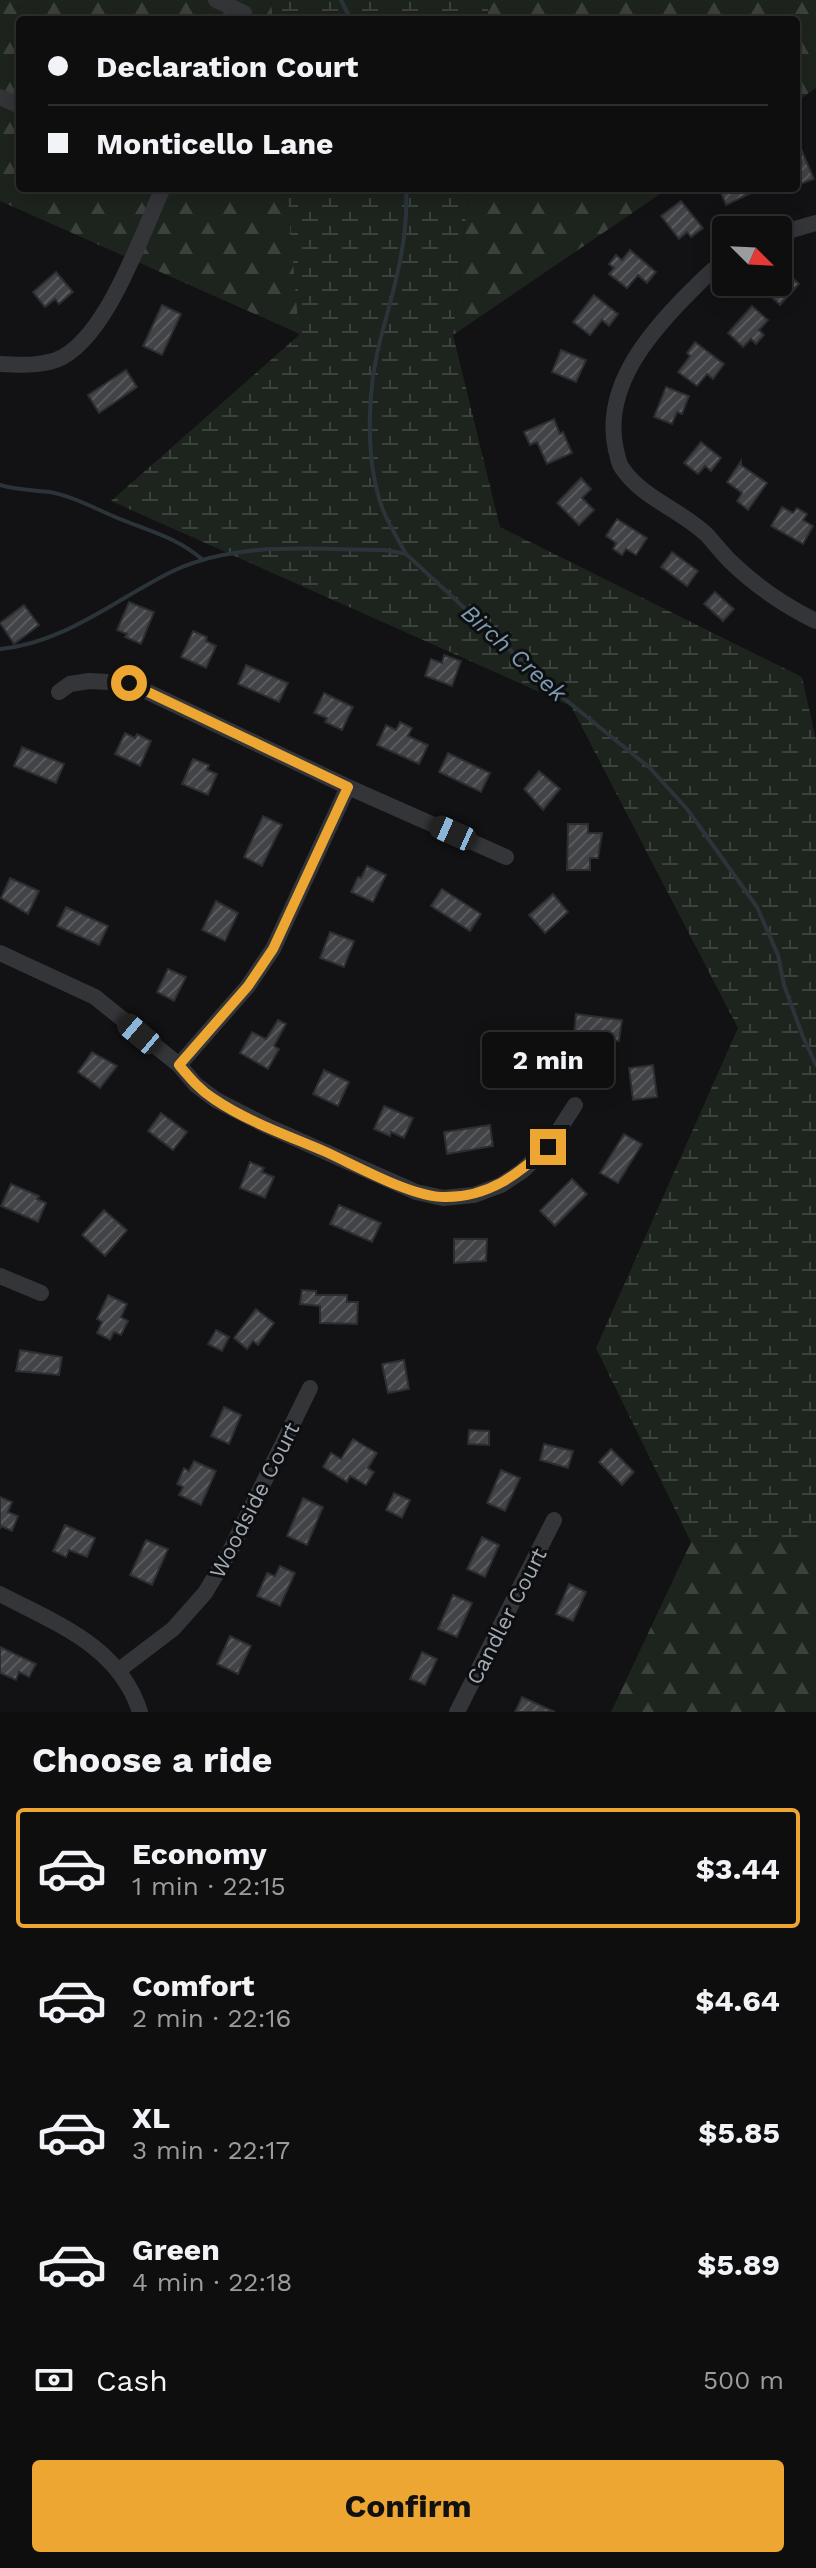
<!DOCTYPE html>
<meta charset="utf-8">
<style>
body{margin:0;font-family:"Work Sans",sans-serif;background:#171718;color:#f1f3f6;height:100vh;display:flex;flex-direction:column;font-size:30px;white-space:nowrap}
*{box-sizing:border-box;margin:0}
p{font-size:26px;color:#9b9c9e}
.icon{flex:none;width:44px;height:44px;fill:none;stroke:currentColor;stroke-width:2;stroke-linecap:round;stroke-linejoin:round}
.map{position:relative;height:1712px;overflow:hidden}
.sheet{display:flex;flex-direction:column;background:#0e0e0f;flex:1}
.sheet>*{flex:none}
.top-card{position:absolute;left:16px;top:16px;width:784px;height:176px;border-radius:8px;box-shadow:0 4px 20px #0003,0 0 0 2px #2e2e2f;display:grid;align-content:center;height:176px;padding:0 32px;background:#0e0e0f}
.needle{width:52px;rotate:114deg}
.fabs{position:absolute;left:712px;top:216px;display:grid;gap:16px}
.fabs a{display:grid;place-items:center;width:80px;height:80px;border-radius:8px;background:#0e0e0f;box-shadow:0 4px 20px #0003,0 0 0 2px #2e2e2f;font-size:40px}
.end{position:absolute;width:36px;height:36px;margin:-18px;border:10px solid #eda632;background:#111;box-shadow:0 0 0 4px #111}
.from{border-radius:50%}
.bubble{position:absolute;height:56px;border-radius:8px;background:#0e0e0f;box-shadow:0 4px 20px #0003,0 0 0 2px #2e2e2f;font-size:26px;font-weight:700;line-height:56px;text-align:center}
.car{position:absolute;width:24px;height:48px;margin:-24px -12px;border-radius:10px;box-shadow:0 0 6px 2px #0007;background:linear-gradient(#222 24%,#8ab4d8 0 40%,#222 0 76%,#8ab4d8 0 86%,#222 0)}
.top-card b{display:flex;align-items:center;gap:28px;height:76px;font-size:30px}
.top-card b+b{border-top:2px solid #2e2e2f}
.top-card i{width:20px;height:20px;background:#f1f3f6}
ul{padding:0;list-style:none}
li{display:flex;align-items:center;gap:24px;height:120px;margin:0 16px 12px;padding:0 16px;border:4px solid transparent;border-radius:8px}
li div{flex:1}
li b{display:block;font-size:30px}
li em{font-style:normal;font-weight:700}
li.selected{border-color:#eda632}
li>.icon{width:72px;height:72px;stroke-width:1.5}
h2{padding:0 32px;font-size:36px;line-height:96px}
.pay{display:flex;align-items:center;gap:20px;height:88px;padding:0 32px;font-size:30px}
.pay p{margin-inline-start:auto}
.primary-button{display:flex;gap:16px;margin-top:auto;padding:16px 32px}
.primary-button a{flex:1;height:92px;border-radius:8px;background:#eda632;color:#111;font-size:32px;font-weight:700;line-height:92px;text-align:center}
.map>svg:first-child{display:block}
.forest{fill:url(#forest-firs)}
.wetland{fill:url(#wetland-marsh)}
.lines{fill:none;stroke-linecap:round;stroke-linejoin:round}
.stream{stroke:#2b3439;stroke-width:4}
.building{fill:url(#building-hatch);stroke:#2c2d30;stroke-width:2}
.street{stroke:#343539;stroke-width:16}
.route{stroke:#eda632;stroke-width:10}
.labels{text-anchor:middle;stroke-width:6;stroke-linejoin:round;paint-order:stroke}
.street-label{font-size:22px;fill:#a4aab4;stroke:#0d0e0f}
.water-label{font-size:24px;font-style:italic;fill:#7c99af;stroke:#0d0e0f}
</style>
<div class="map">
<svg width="816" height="1712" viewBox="0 0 816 1712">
<defs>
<pattern id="forest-firs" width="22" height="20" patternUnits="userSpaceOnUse" patternTransform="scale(2)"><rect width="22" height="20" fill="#1d241d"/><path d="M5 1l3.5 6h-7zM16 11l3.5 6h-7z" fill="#3b413b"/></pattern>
<pattern id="wetland-marsh" width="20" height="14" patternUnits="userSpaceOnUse" patternTransform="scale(2)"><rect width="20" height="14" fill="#1d241d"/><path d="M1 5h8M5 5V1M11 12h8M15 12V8" fill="none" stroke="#3b413b"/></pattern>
<pattern id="building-hatch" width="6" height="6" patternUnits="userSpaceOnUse" patternTransform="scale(2)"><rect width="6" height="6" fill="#414347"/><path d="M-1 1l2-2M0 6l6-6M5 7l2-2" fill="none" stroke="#595b5f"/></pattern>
</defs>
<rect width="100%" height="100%" fill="#121214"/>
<g class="forest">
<path d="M0,0H271L273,20H20V188H287L300,334L0,201Z"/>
<path d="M489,0H816V88L796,102V20H487Z"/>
<path d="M469,188H669L453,335Z"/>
<path d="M816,1539V1712H611L691,1542Z"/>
</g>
<g class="wetland">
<path d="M271,0H489L487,20H273Z"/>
<path d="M287,188H469L453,335L500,527L802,677L816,740V1539L691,1542L596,1348L738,1028L571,706L111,501L299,335Z"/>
</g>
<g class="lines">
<g class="stream">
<path d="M341,0L351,20"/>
<path d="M406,188C409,237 395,286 382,333C367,386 364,459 383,510C389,525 398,539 406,554L550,687L650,768L687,809L757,907L778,955L784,985L803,1037L816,1065"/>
<path d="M0,485C17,490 33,490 50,492C75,497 96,509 120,519C150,531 178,538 203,560"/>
<path d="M0,649C65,643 116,599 173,571C239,540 315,550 385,550L406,554"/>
</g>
</g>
<g class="building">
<path d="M796,137L814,179L800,184L796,175Z"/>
<path d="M719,188H762L726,205Z"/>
<path d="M681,201L703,228L691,237L687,232L679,239L661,216Z"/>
<path d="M630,250L656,272L647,283L638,275L627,288L609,274L614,268L609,264L616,255L622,260Z"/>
<path d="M778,264L799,284L780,305L763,289L770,282H778Z"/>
<path d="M56,272L73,292L59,304L55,299L45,307L33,292Z"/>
<path d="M594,295L618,314L609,326L602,320L590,335L573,322Z"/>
<path d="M162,305L181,314L162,355L143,346Z"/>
<path d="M752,306L768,320L759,330L764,335L756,344L751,339L743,347L728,333Z"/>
<path d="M695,342L724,364L713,379L707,374L697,386L678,372L690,356L687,353Z"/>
<path d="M561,350L586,360L576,382L552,372Z"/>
<path d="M126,370L137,387L99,413L88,395Z"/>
<path d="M666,387L689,396L682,414L677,412L672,424L654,417Z"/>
<path d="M554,419L560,434L563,432L572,453L547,464L537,442L530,445L524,432Z"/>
<path d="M701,442L721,458L711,471L705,466L698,474L684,463Z"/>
<path d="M741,461V465L767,483L748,510L737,501L742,493L727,482Z"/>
<path d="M581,478L591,489L582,498L594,510L579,525L557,503Z"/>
<path d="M782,507L793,513L797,508L807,514L803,520L813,526L803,544L771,526Z"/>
<path d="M617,519L647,538L636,555L626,549L622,555L613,549L616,543L606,536Z"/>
<path d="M672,552L698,571L687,586L661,567Z"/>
<path d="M715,592L734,609L723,621L704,604Z"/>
<path d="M129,602L154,612L141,644L125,637L127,634L117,630Z"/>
<path d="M24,605L39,625L14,644L0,623Z"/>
<path d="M193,631L207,637L206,641L216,646L206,668L181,657Z"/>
<path d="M444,655L461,661L452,686L425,676L431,659L442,663Z"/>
<path d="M246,665L288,683L279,702L238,684Z"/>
<path d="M324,693L353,707L342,730L325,722L327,718L314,713Z"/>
<path d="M400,722L412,728L408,736L428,745L419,764L377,745L386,725L396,730Z"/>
<path d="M125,733L135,738L137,734L151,741L140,766L115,754Z"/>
<path d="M22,747L64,764L56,783L14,766Z"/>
<path d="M448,753L490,773L481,792L439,772Z"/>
<path d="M193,759L209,765L207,770L217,774L208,795L182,784Z"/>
<path d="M539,771L560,789L543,810L524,789Z"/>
<path d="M263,816L282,825L262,866L244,857Z"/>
<path d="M568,824H588V833H602L598,858H590V870H567Z"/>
<path d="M367,866L386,875L373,902L351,892L358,877L361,878Z"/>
<path d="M10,878L39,891L28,914L1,898Z"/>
<path d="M442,889L481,914L470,931L431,906Z"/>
<path d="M553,894L568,912L545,933L529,915Z"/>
<path d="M216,901L238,913L225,941L202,930Z"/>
<path d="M66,907L108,926L99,945L57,926Z"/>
<path d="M330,932L354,941L344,967L320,958Z"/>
<path d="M168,969L186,977L174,1001L157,992Z"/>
<path d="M576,1014L622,1020L619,1041L574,1035Z"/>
<path d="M278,1020L286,1024L274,1046L279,1049L268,1069L240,1053L252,1032L266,1039Z"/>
<path d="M518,1034L538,1054L519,1074L501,1056Z"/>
<path d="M92,1052L117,1066L100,1088L78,1072Z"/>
<path d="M653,1065L657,1097L633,1100L629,1068Z"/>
<path d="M324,1070L349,1082L338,1106L313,1094Z"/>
<path d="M384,1106L413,1118L404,1138L391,1132L390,1136L374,1129Z"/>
<path d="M161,1113L187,1132L173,1150L148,1131Z"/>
<path d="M490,1125L493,1146L447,1154L444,1132Z"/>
<path d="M624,1134L642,1144L618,1183L600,1173Z"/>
<path d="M250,1162L264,1168L262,1172L274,1177L265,1198L240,1188Z"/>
<path d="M572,1179L587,1194L555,1226L540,1211Z"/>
<path d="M11,1184L39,1196L37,1199L46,1203L38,1222L1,1206Z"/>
<path d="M339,1205L381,1223L372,1242L330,1224Z"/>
<path d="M104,1210L127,1230L105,1256L82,1235Z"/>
<path d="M454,1239H487L486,1261L454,1263Z"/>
<path d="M302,1290L316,1291V1295H347V1302H358L357,1324L320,1323V1306L300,1304Z"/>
<path d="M108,1295L127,1304L121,1317L128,1321L121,1335L114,1332L110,1340L97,1333L102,1322L97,1319Z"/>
<path d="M256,1309L274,1323L258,1345L253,1341L247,1349L234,1338Z"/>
<path d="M216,1330L229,1337L222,1351L208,1344Z"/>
<path d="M20,1350L62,1357L59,1375L16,1371Z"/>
<path d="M404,1360L409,1389L388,1393L382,1364Z"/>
<path d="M224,1407L241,1415L229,1444L211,1436Z"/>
<path d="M469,1430L489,1431V1445L468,1444Z"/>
<path d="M353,1439L377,1453L368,1468L374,1472L366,1485L350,1476L347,1482L323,1467L331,1453L341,1459Z"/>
<path d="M544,1444L573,1451L568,1468L540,1460Z"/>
<path d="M611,1449L634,1472L622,1485L599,1462Z"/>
<path d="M194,1461L216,1471L201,1505L179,1495L183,1487L177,1484L184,1468L189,1471Z"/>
<path d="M501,1470L520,1478L505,1511L487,1503Z"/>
<path d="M394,1493L410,1500L402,1518L386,1510Z"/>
<path d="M0,1497L12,1502L8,1512L18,1516L12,1531L1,1526L0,1529Z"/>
<path d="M303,1498L323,1507L307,1545L287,1536Z"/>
<path d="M65,1525L95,1538L87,1557L69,1550L66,1557L53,1551Z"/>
<path d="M482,1537L499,1545L485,1577L467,1569Z"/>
<path d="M146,1540L168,1549L152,1585L130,1575Z"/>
<path d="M280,1566L295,1573L280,1606L257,1596L267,1573L275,1576Z"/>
<path d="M569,1584L586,1592L573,1621L556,1614Z"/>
<path d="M453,1595L472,1603L457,1637L438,1629Z"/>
<path d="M230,1636L251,1646L238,1674L217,1664Z"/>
<path d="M0,1647L36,1664L29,1677L19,1672L16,1680L0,1673Z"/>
<path d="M422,1652L437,1659L425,1685L410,1679Z"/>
<path d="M522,1697L555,1712H515Z"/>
</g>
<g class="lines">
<g class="street">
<path d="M216,0L244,13"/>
<path d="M0,97L20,106"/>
<path d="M778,234L816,223"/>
<path d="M726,260C712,269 701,281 690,292C648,334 602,388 616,450C618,456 618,463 622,468C643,499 680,509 707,535C715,544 723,554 731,562C756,586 785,606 816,621"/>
<path d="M0,364C18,365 39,366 56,360C106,341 141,235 163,188"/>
<path d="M59,692L70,684L89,681L129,683L348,787L506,857"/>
<path d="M0,953L95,997L179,1065L196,1085L216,1100L267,1126L416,1192L443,1198L474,1195L501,1185L522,1171L548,1147L575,1105"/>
<path d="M179,1065L248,986L273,949L348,787"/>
<path d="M0,1276L41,1293"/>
<path d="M0,1594C57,1624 119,1646 140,1712"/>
<path d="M119,1670L173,1629L205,1593L230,1551L310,1388"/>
<path d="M457,1712L554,1520"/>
</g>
</g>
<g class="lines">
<path class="route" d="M129,683L348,787L273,949L248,986L179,1065C190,1078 200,1090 214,1099C248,1122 289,1136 326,1152C357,1166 413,1198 446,1197C489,1197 517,1175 548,1147"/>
</g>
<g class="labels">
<g class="street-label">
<text transform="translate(254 1500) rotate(-63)" y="8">Woodside Court</text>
<text transform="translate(506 1616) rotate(-63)" y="8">Candler Court</text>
</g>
<g class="water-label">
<text transform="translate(514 653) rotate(42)" y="8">Birch Creek</text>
</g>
</g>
</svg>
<div class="fabs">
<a><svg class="needle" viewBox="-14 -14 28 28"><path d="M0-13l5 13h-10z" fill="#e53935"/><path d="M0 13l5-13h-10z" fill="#9b9c9e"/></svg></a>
</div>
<i class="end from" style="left:129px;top:683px"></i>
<i class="end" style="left:548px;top:1147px"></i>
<div class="bubble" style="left:482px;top:1032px;width:132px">2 min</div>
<i class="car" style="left:453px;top:833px;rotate:294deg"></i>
<i class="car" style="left:139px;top:1034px;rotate:310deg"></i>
<div class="top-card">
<b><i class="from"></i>Declaration Court</b>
<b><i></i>Monticello Lane</b>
</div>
</div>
<section class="sheet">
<h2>Choose a ride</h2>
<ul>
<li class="selected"><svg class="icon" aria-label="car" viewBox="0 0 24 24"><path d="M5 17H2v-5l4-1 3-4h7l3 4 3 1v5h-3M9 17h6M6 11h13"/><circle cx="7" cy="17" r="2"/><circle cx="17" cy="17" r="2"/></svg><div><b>Economy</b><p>1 min · 22:15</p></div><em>$3.44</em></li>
<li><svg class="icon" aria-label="car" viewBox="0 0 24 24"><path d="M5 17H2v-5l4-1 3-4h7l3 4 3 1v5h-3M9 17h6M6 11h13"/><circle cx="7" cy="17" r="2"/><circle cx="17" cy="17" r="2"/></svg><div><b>Comfort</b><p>2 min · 22:16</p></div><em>$4.64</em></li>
<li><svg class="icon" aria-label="car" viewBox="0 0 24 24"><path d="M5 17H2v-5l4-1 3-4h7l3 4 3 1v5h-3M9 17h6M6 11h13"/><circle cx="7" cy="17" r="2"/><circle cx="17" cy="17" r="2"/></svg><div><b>XL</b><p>3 min · 22:17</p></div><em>$5.85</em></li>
<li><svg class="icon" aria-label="car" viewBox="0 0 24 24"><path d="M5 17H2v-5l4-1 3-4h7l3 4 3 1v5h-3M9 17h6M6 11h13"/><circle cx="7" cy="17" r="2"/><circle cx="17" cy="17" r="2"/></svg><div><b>Green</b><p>4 min · 22:18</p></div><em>$5.89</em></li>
</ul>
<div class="pay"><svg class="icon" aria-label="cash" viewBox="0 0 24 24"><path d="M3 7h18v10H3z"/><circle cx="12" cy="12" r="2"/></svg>Cash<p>500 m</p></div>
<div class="primary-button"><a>Confirm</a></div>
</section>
